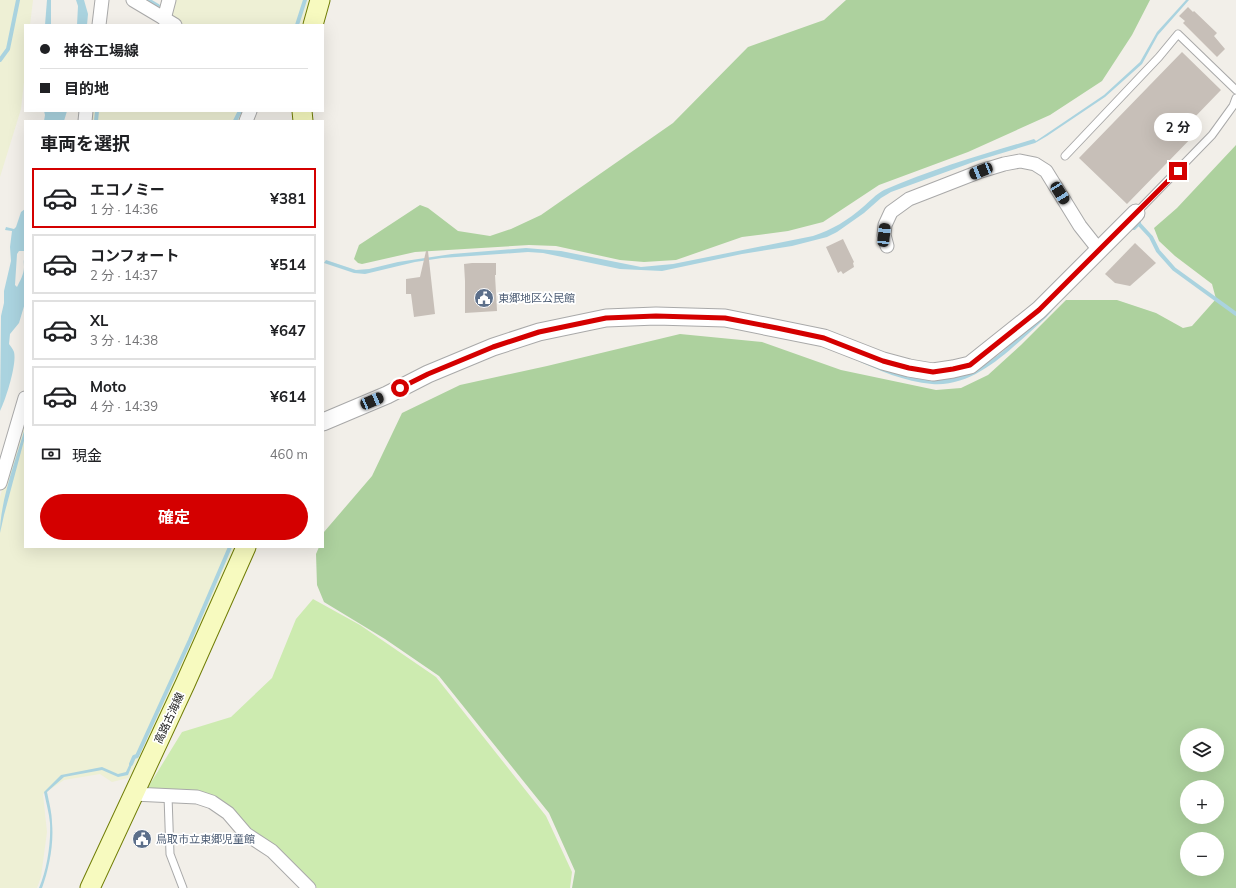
<!DOCTYPE html>
<html lang="ja">
<meta charset="utf-8">
<style>
body{margin:0;font-family:Mulish,"Noto Sans JP",sans-serif;background:#f6f6f6;color:#202124;height:100vh;display:flex;flex-direction:column;font-size:15px;white-space:nowrap}
*{box-sizing:border-box;margin:0}
p{font-size:13px;color:#757577}
.icon{flex:none;width:22px;height:22px;fill:none;stroke:currentColor;stroke-width:2;stroke-linecap:round;stroke-linejoin:round}
.map{position:relative;flex:1;overflow:hidden}
.drawer{position:absolute;left:24px;top:120px;width:300px;height:428px;display:flex;flex-direction:column;background:#fff;border-radius:0px;box-shadow:0 4px 16px #0002}
.drawer>*{flex:none}
.banner{position:absolute;left:24px;top:24px;width:300px;height:88px;border-radius:0px;box-shadow:0 4px 16px #0002;display:grid;align-content:center;height:88px;padding:0 16px;background:#fff}
.controls{position:absolute;left:1180px;top:728px;display:grid;gap:8px}
.controls a{display:grid;place-items:center;width:44px;height:44px;border-radius:50%;background:#fff;box-shadow:0 4px 16px #0002;font-size:20px}
.end{position:absolute;width:18px;height:18px;margin:-9px;border:5px solid #d40000;background:#fff;box-shadow:0 0 0 2px #fff}
.from{border-radius:50%}
.bubble{position:absolute;height:28px;border-radius:14px;background:#fff;box-shadow:0 4px 16px #0002;font-size:13px;font-weight:700;line-height:28px;text-align:center}
.car{position:absolute;width:12px;height:24px;margin:-12px -6px;border-radius:5px;box-shadow:0 0 3px 1px #0007;background:linear-gradient(#222 24%,#8ab4d8 0 40%,#222 0 76%,#8ab4d8 0 86%,#222 0)}
.banner b{display:flex;align-items:center;gap:14px;height:38px;font-size:15px}
.banner b+b{border-top:1px solid #e0e0e0}
.banner i{width:10px;height:10px;background:#202124}
ul{padding:0;list-style:none}
li{display:flex;align-items:center;gap:12px;height:60px;margin:0 8px 6px;padding:0 8px;border:2px solid #e0e0e0;border-radius:0px}
li div{flex:1}
li b{display:block;font-size:15px}
li em{font-style:normal;font-weight:700}
li.selected{border-color:#d40000}
li>.icon{width:36px;height:36px;stroke-width:1.5}
h2{padding:0 16px;font-size:18px;line-height:48px}
.pay{display:flex;align-items:center;gap:10px;height:44px;padding:0 16px;font-size:15px}
.pay p{margin-inline-start:auto}
.action{display:flex;gap:8px;margin-top:auto;padding:8px 16px}
.action a{flex:1;height:46px;border-radius:24px;background:#d40000;color:#fff;font-size:16px;font-weight:700;line-height:46px;text-align:center}
.map>svg:first-child{display:block}
.farmland{fill:#eef0d5}
.grass{fill:#cdebb0}
.forest{fill:#add19e;fill-rule:evenodd}
.water{fill:#aad3df}
.lines{fill:none;stroke-linecap:round;stroke-linejoin:round}
.stream{stroke:#aad3df;stroke-width:4}
.building{fill:#c7bfb8}
.service-casing{stroke:#a9a9a9;stroke-width:9}
.minor-casing{stroke:#a9a9a9;stroke-width:15}
.tertiary-casing{stroke:#a9a9a9;stroke-width:19}
.secondary-casing{stroke:#707d05;stroke-width:21}
.service{stroke:#fff;stroke-width:7}
.minor{stroke:#fff;stroke-width:13}
.tertiary{stroke:#fff;stroke-width:17}
.secondary{stroke:#f7fabf;stroke-width:19}
.route{stroke:#d40000;stroke-width:5}
.labels{text-anchor:middle;stroke-width:3.5;stroke-linejoin:round;paint-order:stroke}
.service-label{font-size:11px;fill:#4e5e75;stroke:#fff;text-anchor:start}
.street-label{font-size:11px;fill:#222;stroke:#fff}
</style>
<div class="map">
<svg width="1236" height="888" viewBox="0 0 1236 888">
<rect width="100%" height="100%" fill="#f2efe9"/>
<g class="farmland">
<path d="M0,0H33L30,25H25V73L21,109L0,177Z"/>
<path d="M174,0H314L305,25H185L171,17L172,16L171,8Z"/>
<path d="M90,111H245L241,121H89Z"/>
<path d="M25,410V547H238L132,777L112,782L100,774L64,780L43,794L47,832L41,877L37,888H0V497Z"/>
</g>
<path class="grass" d="M313,599L360,625L436,677L546,816L572,872L570,888H317L268,843L248,831L227,805L147,789L182,732L231,717L272,678L296,619Z"/>
<g class="forest">
<path d="M846,0H1150L1132,35L1102,81L1050,115L968,152L879,185L823,222L788,231L742,237L676,260L644,262L620,260L556,246L529,245L415,252L362,264L358,263L354,259L359,245L420,205L428,208L458,231L490,236L511,229L541,215L673,123L748,47L824,20Z"/>
<path d="M1236,145V888H572L575,871L549,813L439,676L385,639L324,602L317,585L316,554L319,547H323V535L324,532L372,476L402,413L460,385L547,366L680,334L762,342L841,370L936,390L961,388L988,375L1021,345L1066,300H1117L1156,313L1183,328L1192,326L1216,299L1212,284L1175,256L1159,241L1154,228L1177,208ZM1187,735H1217V765H1187ZM1187,787H1217V817H1187ZM1187,839H1217V869H1187Z"/>
</g>
<g class="water">
<path d="M47,0H51V25H45Z"/>
<path d="M76,0H84L88,14L87,25H77L78,6Z"/>
<path d="M1186,0H1189L1158,35L1142,64L1105,97L1047,136L1035,143L976,161L891,192L881,198L864,213L837,232L827,237L792,246L742,254L662,271L620,269L543,253L528,252L442,258L415,262L365,274L354,273L324,263L326,260L356,270L369,269L398,262L452,254L526,248L561,251L641,267L673,264L813,236C832,230 848,220 863,207C869,202 876,194 884,190C932,169 984,154 1034,139L1036,141L1104,95L1140,62L1157,32Z"/>
<path d="M44,111H67L64,121H44L45,115Z"/>
<path d="M25,209V253L24,251H19L17,254L15,285L17,287C20,281 24,274 24,267C24,263 23,261 25,257V303L19,323L10,334L9,344C11,347 13,349 14,352C17,364 6,399 0,411L1,316L4,303V291L11,261L10,247L12,231L5,230L6,227L14,229L16,227L21,212Z"/>
<path d="M1065,292L1067,294C1064,298 1059,301 1056,305C1054,307 1053,310 1051,312C1044,320 1036,326 1029,333C1002,357 971,387 932,384C905,382 878,370 854,359V356L933,380C945,380 957,378 969,373C1004,358 1036,318 1065,292Z"/>
<path d="M25,428V437L4,515L0,533C0,501 16,459 25,428Z"/>
<path d="M132,759L134,760L128,775L118,777L102,770L64,777L47,792C49,802 52,813 52,823C54,844 49,869 42,888H39C47,869 51,844 50,823C49,813 46,802 44,792L61,775L102,767L118,774L126,772Z"/>
</g>
<g class="lines">
<g class="stream">
<path d="M148,0L158,6"/>
<path d="M297,25L305,0"/>
<path d="M0,60L8,49L18,0"/>
<path d="M96,121L97,111"/>
<path d="M235,121L240,111"/>
<path d="M1139,224L1151,237L1158,251L1174,269L1236,314"/>
<path d="M1134,228L1139,223"/>
<path d="M131,764L134,757L137,756L190,640L230,547"/>
</g>
</g>
<g class="building">
<path d="M1188,7L1193,12L1194,11L1217,33L1214,36L1225,49L1217,57L1183,23L1185,21L1179,16Z"/>
<path d="M1182,52L1221,90L1190,122L1199,130L1127,204L1079,158Z"/>
<path d="M843,239L854,262L853,263L854,267L843,274L841,271L838,273L826,247Z"/>
<path d="M1135,243L1156,263L1130,286L1115,283L1105,274Z"/>
<path d="M426,251H428L435,314L414,317L411,294H406V279L420,277Z"/>
<path d="M472,263H496V275H495L497,311L465,313V281L464,264Z"/>
</g>
<g class="lines">
<g class="service-casing">
<g id="service">
<path d="M1065,156L1159,57L1178,34L1236,90"/>
<path d="M1136,213L1212,135L1233,106L1236,98"/>
<path d="M168,796L170,854L183,888"/>
</g>
</g>
<g class="minor-casing">
<g id="minor">
<path d="M133,0L175,25"/>
<path d="M164,19L169,0"/>
<path d="M99,25L102,0"/>
<path d="M85,121L86,111"/>
<path d="M246,121L250,111"/>
<path d="M887,246L884,235L885,225L891,212L909,199L981,171L1004,164L1020,161L1035,164L1046,171L1080,226L1099,250"/>
<path d="M0,483L25,398"/>
<path d="M133,794L197,797L212,802L228,813L246,834L272,851L309,888"/>
</g>
</g>
<g class="tertiary-casing">
<path id="tertiary" d="M323,422L387,395L428,374L493,347L539,332L606,318L656,316L725,318L824,338L883,361L909,368L933,372L953,369L970,365L1039,310L1136,213"/>
</g>
<g class="secondary-casing">
<g id="secondary">
<path d="M313,25L320,0"/>
<path d="M302,111L303,121"/>
<path d="M90,888L185,684L246,547"/>
</g>
</g>
<use href="#service" class="service"/>
<use href="#minor" class="minor"/>
<use href="#tertiary" class="tertiary"/>
<use href="#secondary" class="secondary"/>
</g>
<g class="lines">
<path class="route" d="M400,388L428,374L493,347L539,332L606,318L656,316L725,318L777,328L824,338L883,361L909,368L933,372L953,369L970,365L1039,310L1178,171"/>
</g>
<defs>
<g id="civic-disc" transform="scale(1)"><circle r="9.5" fill="#5c6f8a" stroke="#fff"/><path d="M-.6-6.5H3V-4.5H.6V-3L4-1V1h2V6H-6V1h2V-1L-.6-3ZM-1.2 2.5V6h2.4V2.5Z" fill="#fff"/></g>
</defs>
<g fill-rule="evenodd">
<use href="#civic-disc" x="484" y="298"/>
<use href="#civic-disc" x="142" y="839"/>
</g>
<g class="labels">
<g class="service-label">
<text x="498" y="302">東郷地区公民館</text>
<text x="156" y="843">鳥取市立東郷児童館</text>
</g>
<g class="street-label">
<text transform="translate(169 718) rotate(-65)" y="4">高路古海線</text>
</g>
</g>
</svg>
<div class="controls">
<a><svg class="icon" aria-label="layers" viewBox="0 0 24 24"><path d="M12 4l9 5-9 5-9-5zM3 14l9 5 9-5"/></svg></a>
<a>+</a>
<a>−</a>
</div>
<i class="end from" style="left:400px;top:388px"></i>
<i class="end" style="left:1178px;top:171px"></i>
<div class="bubble" style="left:1154px;top:113px;width:48px">2 分</div>
<i class="car" style="left:981px;top:171px;rotate:248deg"></i>
<i class="car" style="left:1060px;top:193px;rotate:148deg"></i>
<i class="car" style="left:884px;top:235px;rotate:6deg"></i>
<i class="car" style="left:372px;top:401px;rotate:67deg"></i>
<div class="banner">
<b><i class="from"></i>神谷工場線</b>
<b><i></i>目的地</b>
</div>
<section class="drawer">
<h2>車両を選択</h2>
<ul>
<li class="selected"><svg class="icon" aria-label="car" viewBox="0 0 24 24"><path d="M5 17H2v-5l4-1 3-4h7l3 4 3 1v5h-3M9 17h6M6 11h13"/><circle cx="7" cy="17" r="2"/><circle cx="17" cy="17" r="2"/></svg><div><b>エコノミー</b><p>1 分 · 14:36</p></div><em>¥381</em></li>
<li><svg class="icon" aria-label="car" viewBox="0 0 24 24"><path d="M5 17H2v-5l4-1 3-4h7l3 4 3 1v5h-3M9 17h6M6 11h13"/><circle cx="7" cy="17" r="2"/><circle cx="17" cy="17" r="2"/></svg><div><b>コンフォート</b><p>2 分 · 14:37</p></div><em>¥514</em></li>
<li><svg class="icon" aria-label="car" viewBox="0 0 24 24"><path d="M5 17H2v-5l4-1 3-4h7l3 4 3 1v5h-3M9 17h6M6 11h13"/><circle cx="7" cy="17" r="2"/><circle cx="17" cy="17" r="2"/></svg><div><b>XL</b><p>3 分 · 14:38</p></div><em>¥647</em></li>
<li><svg class="icon" aria-label="car" viewBox="0 0 24 24"><path d="M5 17H2v-5l4-1 3-4h7l3 4 3 1v5h-3M9 17h6M6 11h13"/><circle cx="7" cy="17" r="2"/><circle cx="17" cy="17" r="2"/></svg><div><b>Moto</b><p>4 分 · 14:39</p></div><em>¥614</em></li>
</ul>
<div class="pay"><svg class="icon" aria-label="cash" viewBox="0 0 24 24"><path d="M3 7h18v10H3z"/><circle cx="12" cy="12" r="2"/></svg>現金<p>460 m</p></div>
<div class="action"><a>確定</a></div>
</section>
</div>
